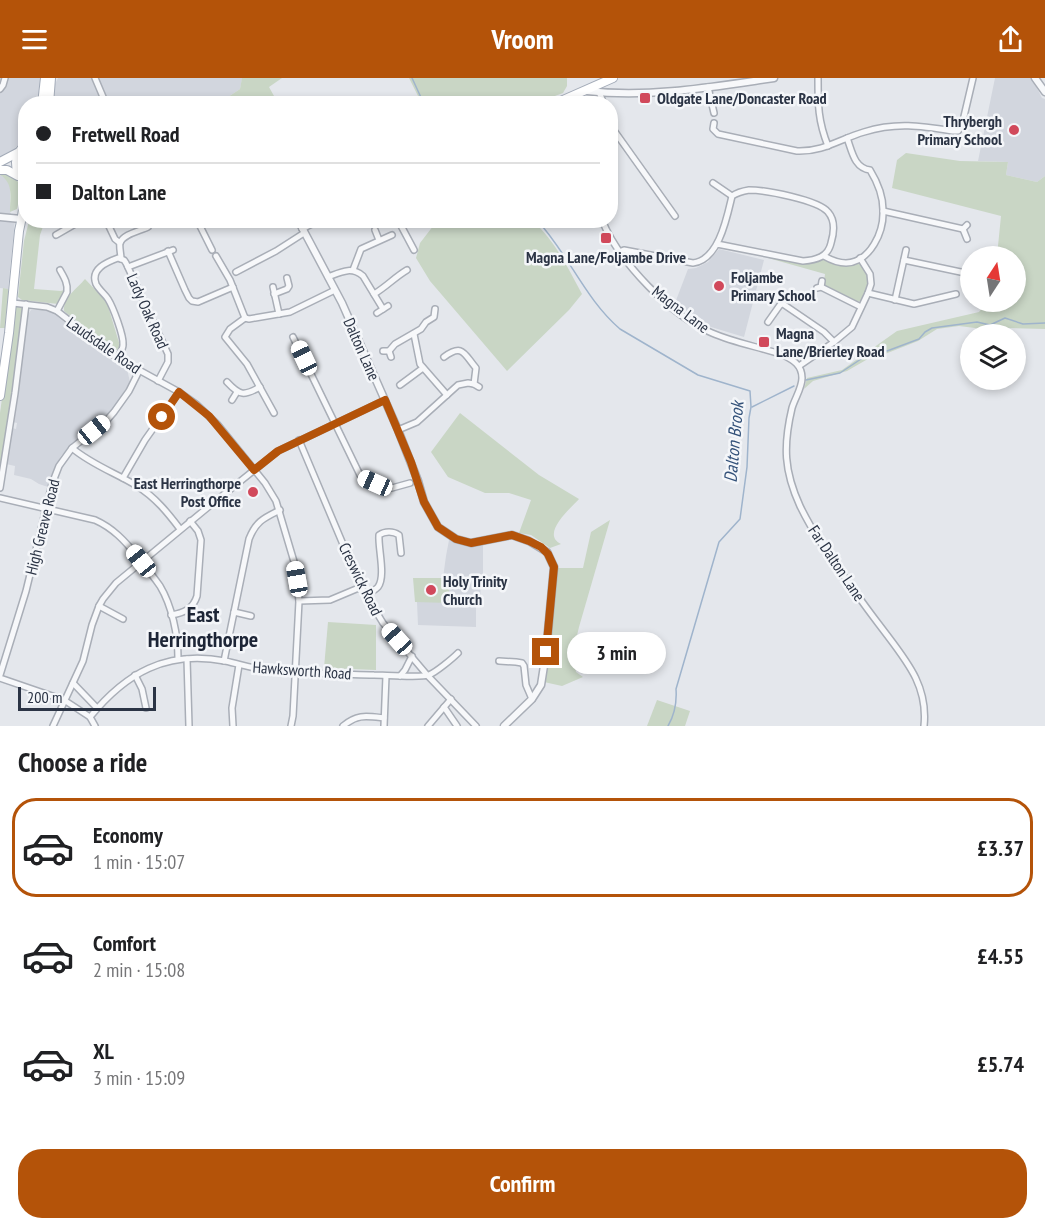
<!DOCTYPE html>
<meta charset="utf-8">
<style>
body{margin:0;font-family:"PT Sans Narrow",sans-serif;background:#f2f2f2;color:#202124;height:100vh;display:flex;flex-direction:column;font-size:22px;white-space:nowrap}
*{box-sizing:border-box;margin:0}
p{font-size:20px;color:#757577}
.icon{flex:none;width:33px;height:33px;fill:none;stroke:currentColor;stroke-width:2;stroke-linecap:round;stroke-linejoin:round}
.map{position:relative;height:648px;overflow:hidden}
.details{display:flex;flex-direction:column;background:#fff;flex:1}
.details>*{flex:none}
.banner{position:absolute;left:18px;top:18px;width:600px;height:132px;border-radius:24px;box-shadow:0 3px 9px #0003;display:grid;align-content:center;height:132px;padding:0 18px;background:#fff}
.needle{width:39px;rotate:12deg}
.controls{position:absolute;left:960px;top:168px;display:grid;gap:12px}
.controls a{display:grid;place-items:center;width:66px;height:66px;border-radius:50%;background:#fff;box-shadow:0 3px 9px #0003;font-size:30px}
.scale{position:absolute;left:18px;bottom:15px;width:138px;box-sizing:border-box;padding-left:6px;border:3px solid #2b3445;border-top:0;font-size:16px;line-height:21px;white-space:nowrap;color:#2b3445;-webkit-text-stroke:4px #f4f6f9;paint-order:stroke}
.end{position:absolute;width:27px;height:27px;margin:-14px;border:8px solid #b45309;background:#fff;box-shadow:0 0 0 3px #fff}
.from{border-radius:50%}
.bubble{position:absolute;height:42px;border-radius:21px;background:#fff;box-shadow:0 3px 9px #0003;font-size:20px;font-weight:600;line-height:42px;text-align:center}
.car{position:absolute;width:18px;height:36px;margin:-18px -9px;border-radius:8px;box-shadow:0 0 4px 2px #0007;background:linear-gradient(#fff 24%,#345 0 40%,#fff 0 76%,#345 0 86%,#fff 0)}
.banner b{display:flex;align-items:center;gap:21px;height:57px;font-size:22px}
.banner b+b{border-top:2px solid #e0e0e0}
.banner i{width:15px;height:15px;background:#202124}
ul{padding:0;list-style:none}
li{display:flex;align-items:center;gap:18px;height:99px;margin:0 12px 9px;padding:0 6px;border:3px solid transparent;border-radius:24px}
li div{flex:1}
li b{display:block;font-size:22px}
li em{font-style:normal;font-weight:600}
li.on{border-color:#b45309}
li>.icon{width:54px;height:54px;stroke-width:1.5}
h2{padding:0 18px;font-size:27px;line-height:72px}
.primary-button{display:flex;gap:12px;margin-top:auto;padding:12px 18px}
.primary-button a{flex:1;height:69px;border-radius:24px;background:#b45309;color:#fff;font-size:24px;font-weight:600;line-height:69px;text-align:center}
header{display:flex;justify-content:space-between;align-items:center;height:78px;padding:0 18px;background:#b45309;color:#fff;font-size:27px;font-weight:600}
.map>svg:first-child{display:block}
.built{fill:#d2d6de}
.green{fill:#c9d6c5}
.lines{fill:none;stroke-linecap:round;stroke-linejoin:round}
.stream{stroke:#9fb4cc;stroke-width:1.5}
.minor-casing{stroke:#a9aeb7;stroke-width:8}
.tertiary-casing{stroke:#a9aeb7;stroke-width:9}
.primary-casing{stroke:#a3abb8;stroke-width:10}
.minor{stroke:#f7f8fa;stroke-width:5}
.tertiary{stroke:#f7f8fa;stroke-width:6}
.primary{stroke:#fff;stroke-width:8}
.route{stroke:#b45309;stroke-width:8}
.poi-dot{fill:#d1495b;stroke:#f4f6f9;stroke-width:2}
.labels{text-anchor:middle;stroke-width:5;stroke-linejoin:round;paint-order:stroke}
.poi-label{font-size:16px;font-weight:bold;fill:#2b3445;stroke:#f4f6f9;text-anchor:start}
.street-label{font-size:16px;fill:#2b3445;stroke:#f4f6f9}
.water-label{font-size:18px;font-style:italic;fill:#34527a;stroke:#f4f6f9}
.district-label{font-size:22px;font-weight:bold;fill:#1d2536;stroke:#f4f6f9}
</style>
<header><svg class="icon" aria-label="menu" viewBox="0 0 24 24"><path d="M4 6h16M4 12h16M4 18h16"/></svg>Vroom<svg class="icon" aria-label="share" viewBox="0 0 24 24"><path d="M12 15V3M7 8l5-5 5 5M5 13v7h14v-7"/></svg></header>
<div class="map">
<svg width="1045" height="648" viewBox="0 0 1045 648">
<rect width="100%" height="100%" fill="#e4e7ec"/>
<g class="built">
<path d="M0,0H41L39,25L26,26L25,58L13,73L0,81Z"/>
<path d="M58,0H242V1L240,11L219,25L54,26L55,6Z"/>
<path d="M995,0H1032L1042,20L1045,21V98L1037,104L1006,97L1008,84L978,83Z"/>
<path d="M0,97L8,102L10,109V134L15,142L8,211L0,210Z"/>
<path d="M719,171L764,182L744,259L711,249L675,225L688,191L696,190L708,184Z"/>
<path d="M31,232H43L53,235L108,280L127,291L130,304L117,325L107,336L69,369L61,378L51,398L48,409L39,406L31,401L14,397L15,388L6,386L12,350L16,351L17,345L13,344L18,309L27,238Z"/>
<path d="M449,462L456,465L472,468L483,466V499H481L480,528H476V549L418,547L417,524H449L448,500H443L446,478Z"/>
</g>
<g class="green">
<path d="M242,0H282L269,9L274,18L239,25H219L240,11Z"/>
<path d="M409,0H567V8L563,15L536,25L422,26Z"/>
<path d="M906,75L960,83L1008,84L1006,97L1037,104L1045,98V251L1007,250L995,254L984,253L975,250L959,248L937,251L918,263L885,276L873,278L847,293L813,303L804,311L807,300L842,292L897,253L979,234L987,224H1016V178H997L1001,138L892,110L897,82Z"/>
<path d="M3,94C24,101 22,113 17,131L10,134C10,120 14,105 0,97V95Z"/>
<path d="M29,143H45L40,157L34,211L61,213L66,211L58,226L22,222L18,219L24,163Z"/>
<path d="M437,143H533C555,163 568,190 582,216L569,232L507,293L430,203L416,180L420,165Z"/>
<path d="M769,179L807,186L826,181L858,185C873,195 869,209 862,223L855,224L825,209L824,204L825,196L768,180Z"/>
<path d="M85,201L104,221L108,228L120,268L117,272H112L107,268L64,233C63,219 77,211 85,201Z"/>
<path d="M3,210L8,211C9,224 11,238 5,250H0Z"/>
<path d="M17,228H21L23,230L16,289L0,394V335L14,231Z"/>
<path d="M460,335L539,397L579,421C571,430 540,456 561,466L550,470L531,457L519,455L531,422L509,415H485L448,399L431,374Z"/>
<path d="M610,442L579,549L573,574L576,594L583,599L562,608L544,604L551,551L553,542L556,490H583L591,454Z"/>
<path d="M413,500H449V525L415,524Z"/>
<path d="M328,544L376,547V592L324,590Z"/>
<path d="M657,622L690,633L685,648H647Z"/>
</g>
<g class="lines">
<g class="stream">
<path d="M412,0L424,26"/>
<path d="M537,142C569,177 585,221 620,251L698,297L750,313L751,329L749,340L747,389L740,441L719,464L676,611C677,625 675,636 668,648"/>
<path d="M806,302L840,295L876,271L887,273L919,261L925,254L932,250L977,244L990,247L1005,240L1023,246L1045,245"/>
<path d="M752,329L794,308"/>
</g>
<g class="minor-casing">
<g id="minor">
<path d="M95,0L106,26"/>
<path d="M818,0C818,27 818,43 828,68"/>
<path d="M708,9L714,35"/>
<path d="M0,11L3,7L5,0"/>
<path d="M599,14L604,26"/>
<path d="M610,43L613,51L675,138"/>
<path d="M714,45L713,51L718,56L797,73C823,74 840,61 864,54C896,44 921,48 953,53H958L962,47L973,0"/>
<path d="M713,105L732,118"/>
<path d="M883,133L963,151"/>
<path d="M106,142L115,161L120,165"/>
<path d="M197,142L212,172"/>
<path d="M398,142L414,172"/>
<path d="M602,142C619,184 671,238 712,255C735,265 760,269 783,277C793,282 802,287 802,300C802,310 795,320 792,330C783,368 784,393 800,428C814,457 833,484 852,509C863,526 875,541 887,557C909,586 928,610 924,648"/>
<path d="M233,145L236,142"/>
<path d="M967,147L963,151L967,161"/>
<path d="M302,151L320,142"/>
<path d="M375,152L379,162"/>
<path d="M56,157L82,142"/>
<path d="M168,173L185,212L189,220L192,223L198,224L233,209"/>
<path d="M619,174L624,172L693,185C719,182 727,139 732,118C738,114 743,113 749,112C766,112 818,122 828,134C836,143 834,155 831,165C828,179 816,182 803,183L717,166"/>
<path d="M216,178L230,202L245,240"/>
<path d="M824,178C831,182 838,185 846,185C871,184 884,153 883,132C883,117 878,105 870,92C854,90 852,73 847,60"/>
<path d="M121,181C121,176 119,169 120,165C123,156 140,153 148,149"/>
<path d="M904,182L970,196"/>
<path d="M128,189L173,172"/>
<path d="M353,192L361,171L392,157"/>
<path d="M236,194L276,173L304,155"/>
<path d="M328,199C341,194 351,188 363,198L383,231"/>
<path d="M273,209L279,236"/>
<path d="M821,209L861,229"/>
<path d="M817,210L821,209L822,203"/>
<path d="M868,215L914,226L956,216"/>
<path d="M274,216L287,211L289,208L287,200"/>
<path d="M374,216C386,209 395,199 407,192"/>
<path d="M895,222L906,172"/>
<path d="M13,225L47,229L57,233L117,280L179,314L196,326L218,347L265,405L276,423L295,487L299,523L293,638L291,648"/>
<path d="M57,233L67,214C68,205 64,199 60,192"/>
<path d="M377,235L388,228"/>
<path d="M245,240L230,251L225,259L247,286L274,335"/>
<path d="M245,240L249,241L290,234L335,212"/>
<path d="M768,244L780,227L783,226L824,254L834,264"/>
<path d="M414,256L420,286L447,317"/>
<path d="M293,259L360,397L387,410H392L410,405"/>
<path d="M383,273H389L391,279"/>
<path d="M389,273L395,266L421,251L426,244L434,239L435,231"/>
<path d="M444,279C463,265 464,276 476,290L474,306"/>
<path d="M117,280C119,276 123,272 123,267C124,258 113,229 108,221C105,216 99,212 96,206C90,191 107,184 118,180L124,182L126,185L168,276V284L158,303"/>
<path d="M799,288L834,264L852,249L868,215L871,206L870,196L860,180"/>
<path d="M227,304C240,318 244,318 260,309"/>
<path d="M400,307L423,290"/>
<path d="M232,322L237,314"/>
<path d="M398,352L417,344L458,307L468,305L474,306L479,309"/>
<path d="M299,362L361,509L383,545L428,598L476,648"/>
<path d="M72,370C92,387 116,395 137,408C155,419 168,435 180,451"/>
<path d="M123,400L145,362L179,314"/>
<path d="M0,410L15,315L26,226"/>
<path d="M0,420L95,442C113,450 125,463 137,478C145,488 153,498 160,508C172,528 178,557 178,580"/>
<path d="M366,517C370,515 375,512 378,509C386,498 378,471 379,457C385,453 393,453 399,457L401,475"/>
<path d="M299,523L330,522L361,509"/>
<path d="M99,528L123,541"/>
<path d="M234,534L251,538"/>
<path d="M171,537C184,535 193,531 197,518L201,462L198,453L190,443"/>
<path d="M187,581L189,648"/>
<path d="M224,583L249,461C256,443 264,440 280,432"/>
<path d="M499,583L516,584L522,585L524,588L526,607L532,621"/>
<path d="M0,597L26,513L52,406L59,388L72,370L107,342L114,334L129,313L139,293"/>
<path d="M135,597L142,611L146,630"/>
<path d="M400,598L405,592L412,578"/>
<path d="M0,600L64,622L90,639L95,648"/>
<path d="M73,605L97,630"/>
<path d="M444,629L457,648"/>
<path d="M90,639C126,595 166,572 225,583C240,586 254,591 269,592C304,596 339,596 374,597C384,597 421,600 429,597C436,594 452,581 458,575"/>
<path d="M53,648L83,583L92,547L99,528L103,521L116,505L207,430L278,373L385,322"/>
<path d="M233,648L232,630L239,587"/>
<path d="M343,648C357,636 366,638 384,640"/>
<path d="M384,648L386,598"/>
<path d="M428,648L451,621"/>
</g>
</g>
<g class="tertiary-casing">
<g id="tertiary">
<path d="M1035,0L1045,14"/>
<path d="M587,13C650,20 712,9 774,0"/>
<path d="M0,139L21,141"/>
<path d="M298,142L342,225L398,352L418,403L424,424L438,449L456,461L471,465L512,457L529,463L547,474L554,489L546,575L541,607L532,621L504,648"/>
</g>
</g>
<g class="primary-casing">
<g id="primary">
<path d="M42,26L45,0"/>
<path d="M49,26L51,0"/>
<path d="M554,26L613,0"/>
<path d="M0,84L19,74"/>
<path d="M0,92H7L18,98"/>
<path d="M24,103C13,92 13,77 26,66"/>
<path d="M0,318L9,255L19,153C23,136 26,119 23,102"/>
</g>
</g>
<use href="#minor" class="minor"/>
<use href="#tertiary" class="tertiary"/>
<use href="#primary" class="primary"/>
</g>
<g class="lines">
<path class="route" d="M162,339L179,314L209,338L254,392L278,373L385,322L411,384L424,424L438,449L456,461L471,465L512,457L529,463L541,469L548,476L554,489L546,574"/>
</g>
<g class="poi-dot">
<rect x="639" y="14" width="12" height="12" rx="3"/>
<circle cx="1014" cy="52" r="6"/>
<rect x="600" y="154" width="12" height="12" rx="3"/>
<circle cx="719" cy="208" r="6"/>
<rect x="758" y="258" width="12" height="12" rx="3"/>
<circle cx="253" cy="414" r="6"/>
<circle cx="431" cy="512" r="6"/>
</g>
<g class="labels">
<g class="poi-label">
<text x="657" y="26">Oldgate Lane/Doncaster Road</text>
<text x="1002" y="49" text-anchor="end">Thrybergh<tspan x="1002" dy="18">Primary School</tspan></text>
<text x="606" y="185" text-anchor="middle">Magna Lane/Foljambe Drive</text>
<text x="731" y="205">Foljambe<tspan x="731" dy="18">Primary School</tspan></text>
<text x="776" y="261">Magna<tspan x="776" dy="18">Lane/Brierley Road</tspan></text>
<text x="241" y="411" text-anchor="end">East Herringthorpe<tspan x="241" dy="18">Post Office</tspan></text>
<text x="443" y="509">Holy Trinity<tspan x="443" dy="18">Church</tspan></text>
</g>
<g class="street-label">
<text transform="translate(681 231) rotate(37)" y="6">Magna Lane</text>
<text transform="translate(148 233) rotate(66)" y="6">Lady Oak Road</text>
<text transform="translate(104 267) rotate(35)" y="6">Laudsdale Road</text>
<text transform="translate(362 271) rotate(66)" y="6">Dalton Lane</text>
<text transform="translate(42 449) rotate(-76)" y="6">High Greave Road</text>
<text transform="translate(837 485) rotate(56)" y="6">Far Dalton Lane</text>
<text transform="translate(361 501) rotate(64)" y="6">Creswick Road</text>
<text transform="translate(302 592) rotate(4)" y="6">Hawksworth Road</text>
</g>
<g class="water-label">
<text transform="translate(734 364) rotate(-85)" y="6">Dalton Brook</text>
</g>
<g class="district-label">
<text x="203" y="544">East<tspan x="203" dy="25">Herringthorpe</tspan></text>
</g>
</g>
</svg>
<div class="controls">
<a><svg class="needle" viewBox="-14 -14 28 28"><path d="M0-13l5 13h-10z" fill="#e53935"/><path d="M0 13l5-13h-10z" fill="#757577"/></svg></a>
<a><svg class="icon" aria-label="layers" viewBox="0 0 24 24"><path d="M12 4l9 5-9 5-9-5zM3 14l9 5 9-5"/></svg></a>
</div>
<div class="scale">200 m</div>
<i class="end from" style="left:162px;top:339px"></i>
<i class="end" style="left:546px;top:574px"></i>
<div class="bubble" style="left:567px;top:554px;width:99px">3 min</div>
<i class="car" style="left:304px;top:280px;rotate:335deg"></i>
<i class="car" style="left:94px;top:352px;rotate:51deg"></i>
<i class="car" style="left:375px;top:405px;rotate:294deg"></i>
<i class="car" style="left:141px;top:483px;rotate:321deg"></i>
<i class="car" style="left:297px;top:501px;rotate:350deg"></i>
<i class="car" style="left:397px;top:561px;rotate:318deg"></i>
<div class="banner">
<b><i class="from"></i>Fretwell Road</b>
<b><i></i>Dalton Lane</b>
</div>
</div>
<section class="details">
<h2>Choose a ride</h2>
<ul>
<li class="on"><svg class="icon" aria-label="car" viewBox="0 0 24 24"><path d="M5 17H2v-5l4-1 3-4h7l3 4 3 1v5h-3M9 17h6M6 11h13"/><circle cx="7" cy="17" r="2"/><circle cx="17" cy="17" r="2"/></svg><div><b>Economy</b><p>1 min · 15:07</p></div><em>£3.37</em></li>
<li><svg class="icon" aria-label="car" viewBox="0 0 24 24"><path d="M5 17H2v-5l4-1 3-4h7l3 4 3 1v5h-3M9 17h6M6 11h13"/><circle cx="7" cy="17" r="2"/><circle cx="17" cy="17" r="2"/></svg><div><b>Comfort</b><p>2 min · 15:08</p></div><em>£4.55</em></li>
<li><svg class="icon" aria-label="car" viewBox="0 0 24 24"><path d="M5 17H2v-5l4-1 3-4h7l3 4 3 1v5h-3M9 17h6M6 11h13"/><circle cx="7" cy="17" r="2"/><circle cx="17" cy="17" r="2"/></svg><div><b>XL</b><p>3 min · 15:09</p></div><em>£5.74</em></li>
</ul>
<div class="primary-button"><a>Confirm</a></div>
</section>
